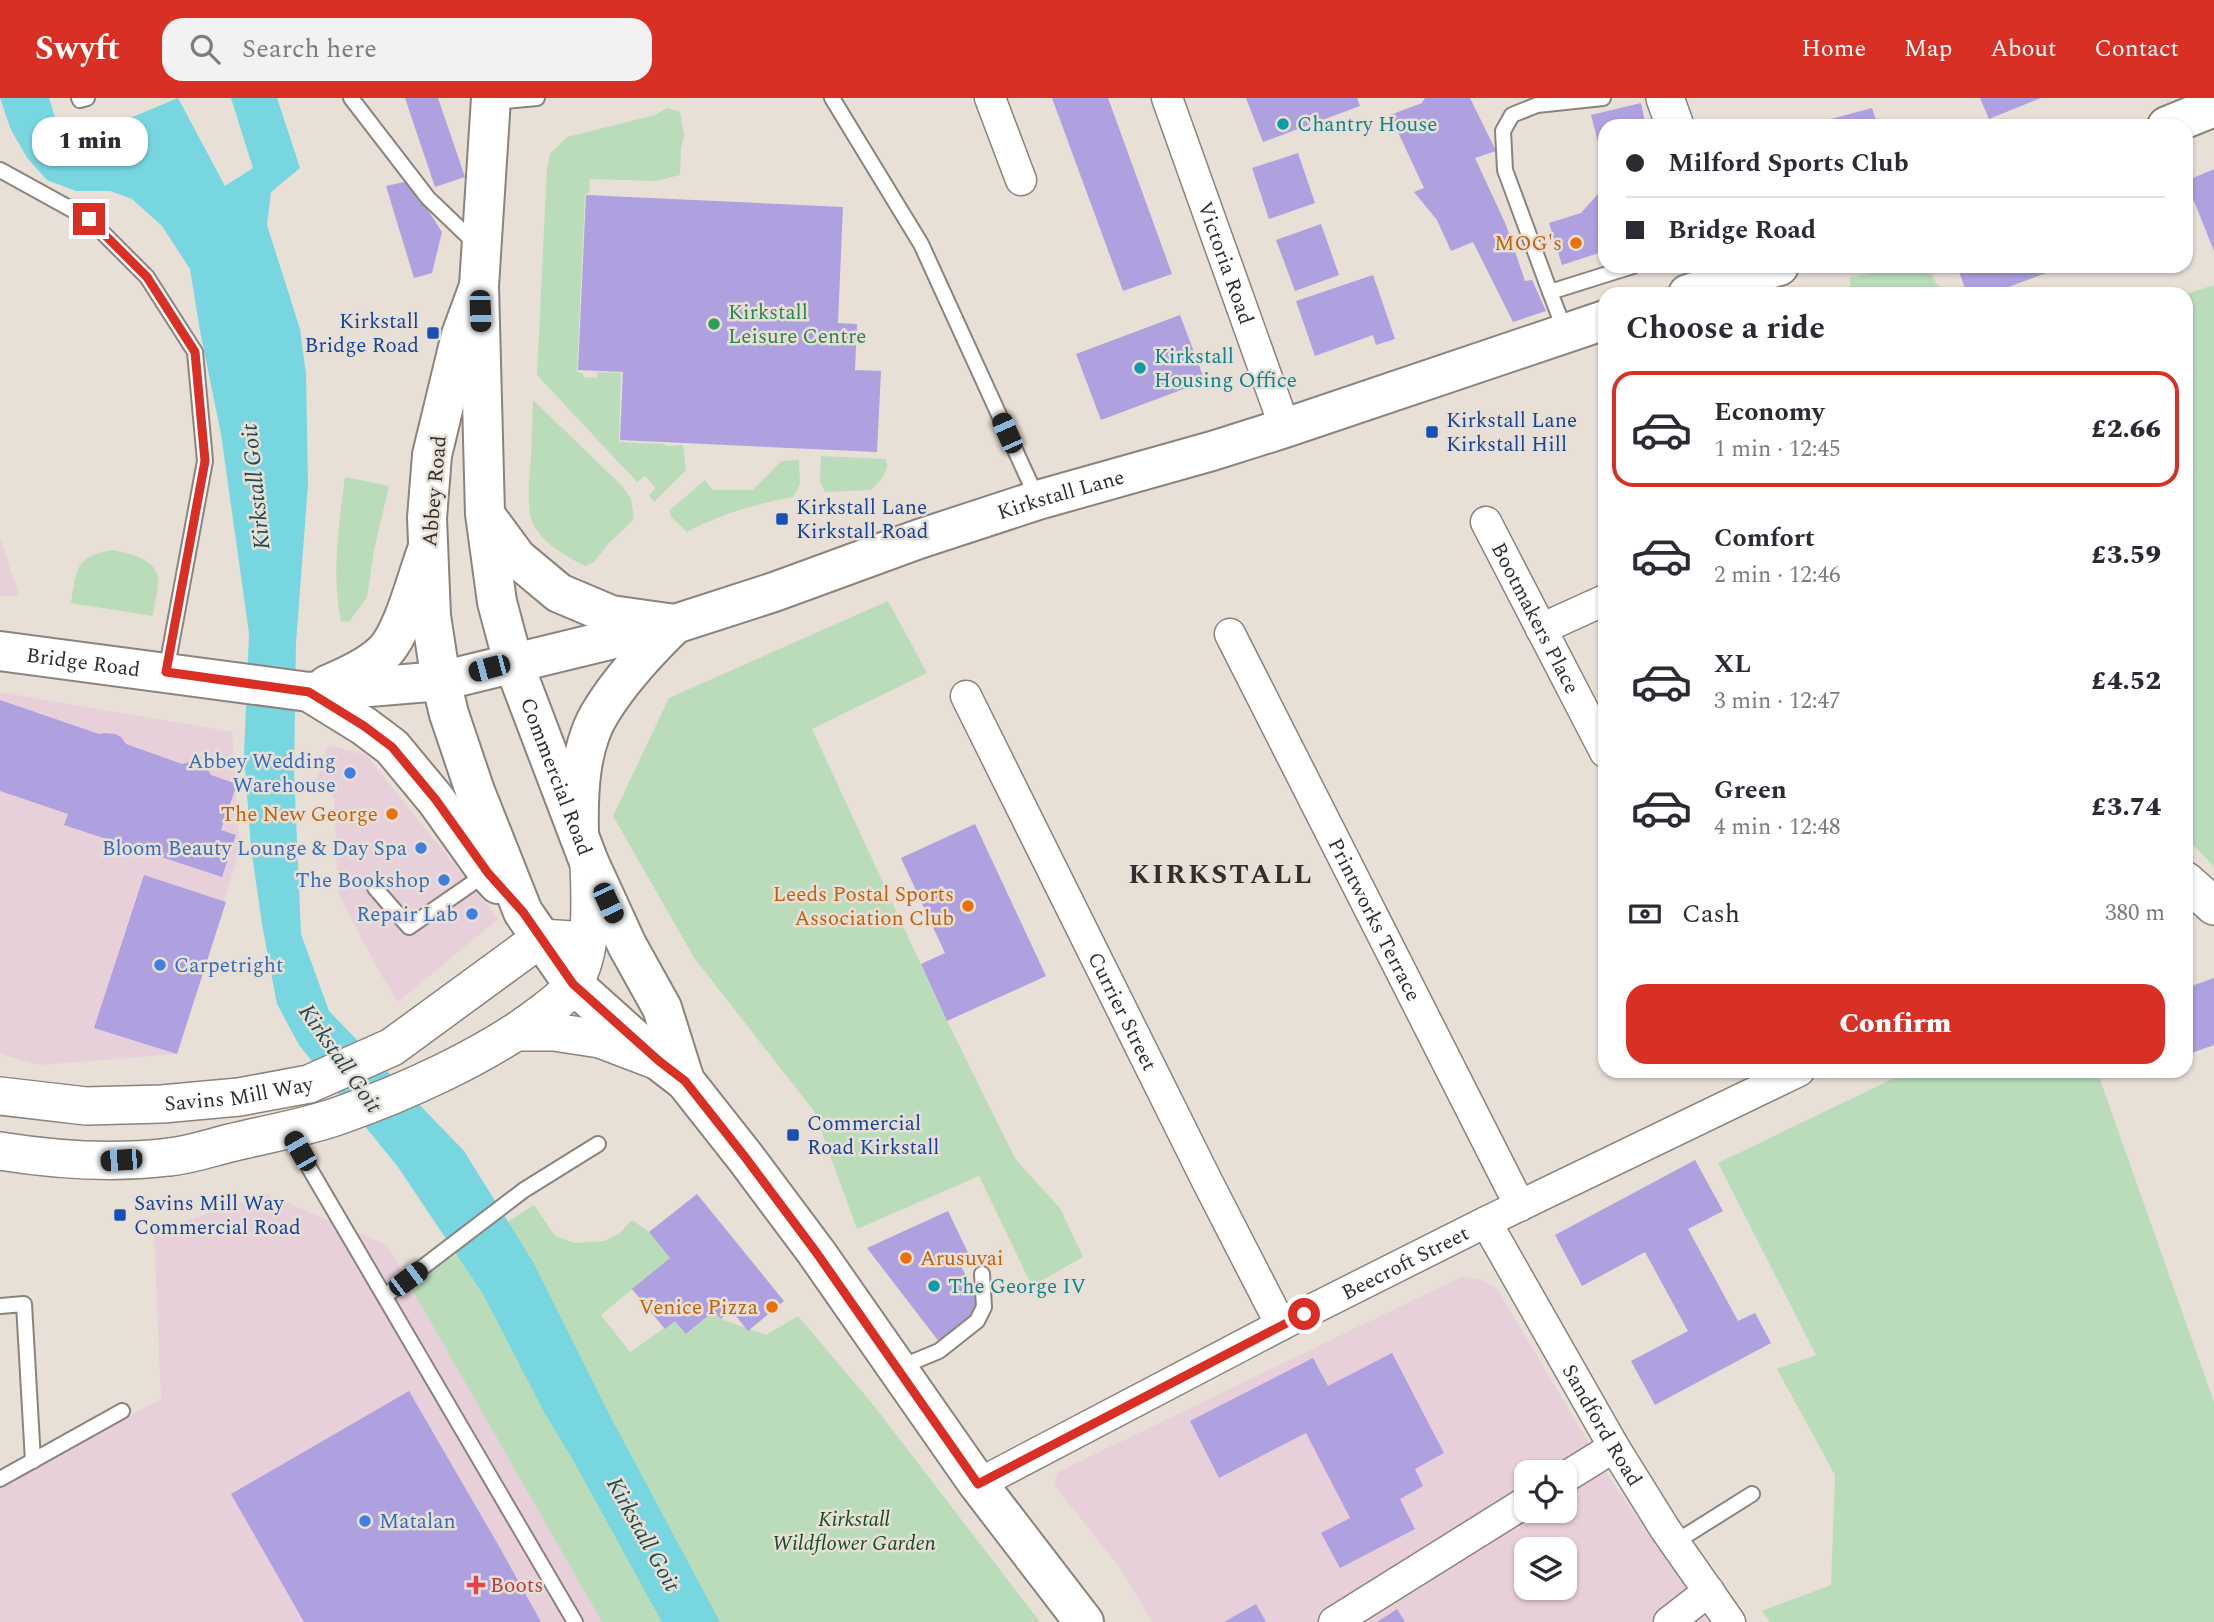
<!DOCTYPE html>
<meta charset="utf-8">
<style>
body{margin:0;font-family:Spectral,serif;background:#f2f2f3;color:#2b2b33;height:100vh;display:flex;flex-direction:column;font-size:26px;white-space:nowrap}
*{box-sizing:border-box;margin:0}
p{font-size:23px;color:#7c7c81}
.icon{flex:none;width:38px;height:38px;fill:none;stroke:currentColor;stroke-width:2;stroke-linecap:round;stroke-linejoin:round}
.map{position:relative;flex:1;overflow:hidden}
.details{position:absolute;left:1598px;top:189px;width:595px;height:791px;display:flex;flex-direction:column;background:#fff;border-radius:21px;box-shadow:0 2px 5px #0004}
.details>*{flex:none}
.guide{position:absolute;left:1598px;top:21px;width:595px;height:154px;border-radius:21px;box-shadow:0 2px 5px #0004;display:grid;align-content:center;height:154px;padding:0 28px;background:#fff}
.tools{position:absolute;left:1514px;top:1362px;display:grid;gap:14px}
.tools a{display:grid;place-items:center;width:63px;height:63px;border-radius:14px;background:#fff;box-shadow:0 2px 5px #0004;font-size:35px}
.end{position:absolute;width:32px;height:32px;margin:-16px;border:9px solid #d93025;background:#fff;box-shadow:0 0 0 4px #fff}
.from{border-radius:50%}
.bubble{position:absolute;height:49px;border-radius:21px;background:#fff;box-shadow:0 2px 5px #0004;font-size:23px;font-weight:800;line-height:49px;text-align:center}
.car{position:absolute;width:21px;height:42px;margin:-21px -10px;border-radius:9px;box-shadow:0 0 5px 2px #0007;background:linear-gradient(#222 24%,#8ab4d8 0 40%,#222 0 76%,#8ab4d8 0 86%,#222 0)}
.guide b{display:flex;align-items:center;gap:24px;height:66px;font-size:26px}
.guide b+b{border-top:2px solid #e1e1e2}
.guide i{width:18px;height:18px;background:#2b2b33}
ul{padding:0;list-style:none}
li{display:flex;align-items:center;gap:21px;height:116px;margin:0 14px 10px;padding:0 14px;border:4px solid transparent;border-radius:21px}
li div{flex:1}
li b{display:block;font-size:26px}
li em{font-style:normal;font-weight:800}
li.current{border-color:#d93025}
li>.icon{width:63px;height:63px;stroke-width:1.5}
h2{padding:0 28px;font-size:32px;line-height:84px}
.pay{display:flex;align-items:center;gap:18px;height:77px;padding:0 28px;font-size:26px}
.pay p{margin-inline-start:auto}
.action{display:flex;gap:14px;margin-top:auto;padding:14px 28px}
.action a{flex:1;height:80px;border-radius:21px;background:#d93025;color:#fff;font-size:28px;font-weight:800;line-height:80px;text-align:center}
header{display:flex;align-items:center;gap:42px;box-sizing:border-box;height:98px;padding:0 35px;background:#d93025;color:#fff}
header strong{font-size:33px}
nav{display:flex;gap:38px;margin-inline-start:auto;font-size:24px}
.search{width:490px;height:63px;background:#f2f2f3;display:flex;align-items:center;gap:18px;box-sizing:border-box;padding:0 24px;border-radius:21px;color:#7c7c81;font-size:26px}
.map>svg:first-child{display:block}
.commercial{fill:#e8d0da;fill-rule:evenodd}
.green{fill:#badcbb}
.water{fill:#78d6e0}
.building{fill:#afa0df}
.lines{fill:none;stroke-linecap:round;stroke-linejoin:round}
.service-casing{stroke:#8b837c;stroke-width:18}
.minor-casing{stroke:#8b837c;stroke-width:33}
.tertiary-casing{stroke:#8b837c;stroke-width:40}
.secondary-casing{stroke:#8b837c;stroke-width:42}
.primary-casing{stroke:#8b837c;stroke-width:42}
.service{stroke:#fff;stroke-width:14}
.minor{stroke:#fff;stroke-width:30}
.tertiary{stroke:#fff;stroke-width:37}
.secondary{stroke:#fff;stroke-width:38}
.primary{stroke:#fff;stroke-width:38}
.route{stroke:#d93025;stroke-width:9}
.culture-dot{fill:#0f9aa8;stroke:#e8dfd7;stroke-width:2.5}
.food-dot{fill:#e8710a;stroke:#e8dfd7;stroke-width:2.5}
.leisure-dot{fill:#2e9e5b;stroke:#e8dfd7;stroke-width:2.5}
.transit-dot{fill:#1a4fb4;stroke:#e8dfd7;stroke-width:2.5}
.shop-dot{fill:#3f7fe0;stroke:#e8dfd7;stroke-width:2.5}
.health-dot{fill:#e0444e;stroke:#e8dfd7;stroke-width:2.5}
.labels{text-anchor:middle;stroke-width:5;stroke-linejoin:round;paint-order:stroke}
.culture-label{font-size:21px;fill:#0d838f;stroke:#e8dfd7;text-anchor:start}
.food-label{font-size:21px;fill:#c56008;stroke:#e8dfd7;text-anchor:end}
.street-label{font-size:21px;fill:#312e2b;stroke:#e8dfd7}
.leisure-label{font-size:21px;fill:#27864d;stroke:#e8dfd7;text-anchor:start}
.transit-label{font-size:21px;fill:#164399;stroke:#e8dfd7;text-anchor:start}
.shop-label{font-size:21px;fill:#366cbe;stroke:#e8dfd7;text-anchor:end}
.park-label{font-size:21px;font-style:italic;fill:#154d1e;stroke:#e8dfd7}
.health-label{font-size:21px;fill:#be3a42;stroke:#e8dfd7;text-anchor:start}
.water-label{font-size:23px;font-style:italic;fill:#1f4a4f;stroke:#e8dfd7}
.district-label{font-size:28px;font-weight:bold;letter-spacing:2px;fill:#312e2b;stroke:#e8dfd7}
</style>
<header>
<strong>Swyft</strong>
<div class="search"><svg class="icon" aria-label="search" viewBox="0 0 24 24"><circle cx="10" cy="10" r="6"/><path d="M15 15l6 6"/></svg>Search here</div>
<nav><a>Home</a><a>Map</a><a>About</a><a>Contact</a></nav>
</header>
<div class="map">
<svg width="2214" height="1524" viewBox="0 0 2214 1524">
<rect width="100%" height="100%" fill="#e8dfd7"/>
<g class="commercial">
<path d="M0,439L19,498H0Z"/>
<path d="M0,594L232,634L240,751L177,956L39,967L0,956Z"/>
<path d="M328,647L366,657L498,821L398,904L380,875L338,795L334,700L316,683Z"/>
<path d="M267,1096L387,1147L602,1524H0V1388L161,1301L154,1133Z"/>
<path d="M1461,1179L1481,1181L1498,1192L1607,1376L1709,1524H1152L1120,1470L1054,1387L1058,1374ZM1526,1374H1564V1412H1526ZM1526,1451H1564V1489H1526Z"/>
</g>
<g class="green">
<path d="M667,10L680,14L684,37L681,51L680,77L656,83L590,81L589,95L585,96L577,274L583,275V279L597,280V274L621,275L619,344L665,346V348L683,347L686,372L654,404L649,397L656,390L645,378L637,384L537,277L547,70L550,56L567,39L655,17Z"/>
<path d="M1899,168H1926L1943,196H1852L1849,180Z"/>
<path d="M2214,187V769L2186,739V196Z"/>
<path d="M533,302L622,388L631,401L634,421L608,446L594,464L585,468C567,459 539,443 532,423C526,406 530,375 531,357C532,339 532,320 533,302Z"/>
<path d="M821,358L885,361C892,373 879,383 871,392L825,394L820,383Z"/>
<path d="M799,362L800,386L793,399C755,406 721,416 687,434L671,419L670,412L705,382L712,392H753L781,363Z"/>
<path d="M345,379L389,388L374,452L367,499L349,524L341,523C331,476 339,425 345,379Z"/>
<path d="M112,452C128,455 153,459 158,479C159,488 154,508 153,518L71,505C77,471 74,459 112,452Z"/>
<path d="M888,503L927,575L812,631L947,923L1016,1062L1060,1110L1083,1159L1032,1188L979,1078L857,1131L814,1013L695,861L613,718L669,600Z"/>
<path d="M1909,973H2097L2214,1304V1524H1770L1762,1513L1831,1487L1835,1377L1777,1271L1816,1257L1718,1065Z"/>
<path d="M534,1107L555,1138L575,1145L604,1143L619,1136L632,1122L649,1134L670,1160L601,1217L630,1254L675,1223L687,1236L714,1213L721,1221L766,1237L798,1218L871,1304L1040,1524H602L409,1186Z"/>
</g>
<path class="water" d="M0,0H49L60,35L90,65L127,62L128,21L178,0L225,88L253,70L231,0H277L300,70L271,94L267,127L300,231L306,276L308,386L296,545L294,672L301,836L329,913L464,1053L533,1164L609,1316L720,1524H662L573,1362L544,1314L483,1196L398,1069L299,947L277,906L262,826L251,749L244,657L249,535L221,336L200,233L190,171L162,128L132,101L110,93H76L47,82L28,61L11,32Z"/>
<g class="building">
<path d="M405,0H438L465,79L435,89Z"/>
<path d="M1052,0H1108L1172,176L1123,193Z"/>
<path d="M1246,0H1357L1360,8L1263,44Z"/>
<path d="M1425,0H1470L1496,53L1475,60L1506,127L1525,183L1532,182L1546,213L1513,224L1473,144L1451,153L1437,122L1414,94L1424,90L1390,17L1422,5Z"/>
<path d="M1980,0H2041L1989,21Z"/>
<path d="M1641,5L1646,28H1605L1604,68L1591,17Z"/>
<path d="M1872,10L1878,28H1809V27Z"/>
<path d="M1298,55L1315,105L1269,121L1252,70Z"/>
<path d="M2214,71V153L2186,83Z"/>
<path d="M409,83L442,134L432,175L414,180L386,88Z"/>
<path d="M1605,88V153L1562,167L1549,125L1581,115Z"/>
<path d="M586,97L843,109L838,225L857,226L855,272L881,273L877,354L620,342L623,274L578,272Z"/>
<path d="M1321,126L1339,177L1295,193L1276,142Z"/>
<path d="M1957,168H2065L1990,196H1967Z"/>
<path d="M1373,177L1395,241L1376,247L1373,237L1315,258L1296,203Z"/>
<path d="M1180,217L1205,283L1101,322L1076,256Z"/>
<path d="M0,602L99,636L106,635L115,636L121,639L126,646L182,666L190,664H199L206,669L211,677L237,686L221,732L236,737L222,779L64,727L68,716L0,693Z"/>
<path d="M975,726L1046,878L947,923L921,866L945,855L901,760Z"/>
<path d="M144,777L226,804L177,956L94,930Z"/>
<path d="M2214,880V947L2186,957V890Z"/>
<path d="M1695,1062L1723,1113L1688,1131L1738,1223L1755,1215L1771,1245L1655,1307L1631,1263L1688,1233L1645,1154L1582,1188L1555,1137Z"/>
<path d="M697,1096L784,1203L748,1233L731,1212L721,1221L714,1213L686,1236L675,1223L665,1231L632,1191L670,1160L649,1134Z"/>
<path d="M948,1113L972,1163L961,1168L982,1209L966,1229L940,1245L867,1150Z"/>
<path d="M1392,1255L1444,1355L1415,1371L1423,1388L1400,1401L1415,1431L1340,1470L1321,1435L1350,1420L1306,1335L1219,1380L1190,1323L1313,1260L1328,1288Z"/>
<path d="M409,1293L500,1450L541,1524H304L231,1396Z"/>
<path d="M1256,1506L1266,1524H1224Z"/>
<path d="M1397,1511L1405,1524H1377L1388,1517Z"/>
</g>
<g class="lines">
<g class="service-casing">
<g id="service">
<path d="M79,0L80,2L87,0"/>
<path d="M351,0L428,100L476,146"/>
<path d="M832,0L921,146L1037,400"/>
<path d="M493,4L537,0"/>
<path d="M0,72L89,121L147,179L195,254L205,363L166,574"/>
<path d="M1550,194L1505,72L1503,33L1512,17L1537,7L1603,0"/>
<path d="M1565,233L1550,194L1633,168"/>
<path d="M375,790L409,829L487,775"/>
<path d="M287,1032L575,1524"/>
<path d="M385,1198L524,1092L598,1046"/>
<path d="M0,1208L24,1206L33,1363"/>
<path d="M898,1270L939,1253L977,1223L984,1209L982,1176"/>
<path d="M0,1381L122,1313"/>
<path d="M1674,1445L1752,1396"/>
</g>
</g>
<g class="minor-casing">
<g id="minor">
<path d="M990,0L1021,82"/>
<path id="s1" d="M1167,0L1285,330"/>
<path id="s2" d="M1486,424L1605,654"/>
<path d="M1541,531L1605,502"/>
<path id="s3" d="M1230,536L1520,1108"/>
<path id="s4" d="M966,598L1207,1083L1281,1227"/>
<path id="s5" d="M1486,1124L1614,1349L1665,1431L1730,1524"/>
<path d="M1564,1380L1614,1349"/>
<path id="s6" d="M978,1386L1281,1227L1486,1124L1799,973"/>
<path d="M1334,1524L1526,1404"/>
<path d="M1669,1524L1709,1493"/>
</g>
</g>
<g class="tertiary-casing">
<g id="tertiary">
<path d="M1665,0L1675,28"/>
<path d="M2186,783L2214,808"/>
<path d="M517,934H554L600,941L658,963"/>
<path id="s7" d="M0,998L86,1008L162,1006L239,999L309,986L392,949L541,840L572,842"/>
<path d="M0,1053C56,1062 112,1066 169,1059C189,1057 210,1050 230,1045C266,1036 304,1030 338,1018C404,995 486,958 541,916C554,906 567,897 575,883C594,849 590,803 589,764"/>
</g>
</g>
<g class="secondary-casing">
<g id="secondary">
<path d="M2167,28L2214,9"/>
<path d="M1688,196L1779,168"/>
<path id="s8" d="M0,553L309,594L441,583L675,526L774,494L919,441L1038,402L1212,353L1285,330L1605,222"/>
<path d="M327,587C348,578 368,569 384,554C403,536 417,478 427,452"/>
<path d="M579,737C578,697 579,647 602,612C622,580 648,552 675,526"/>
</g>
</g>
<g class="primary-casing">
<g id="primary">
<path id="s9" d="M491,0L479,188L485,416L497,504L513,564L589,764L627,847L662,910L685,983"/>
<path d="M479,188L461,237L432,357L427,420L431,518L441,583L449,616L475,693L523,814L573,886L659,963L685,983L745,1059L816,1154L978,1386L1084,1524"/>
<path d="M486,418L517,460L559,495L611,517L675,526"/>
<path d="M309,594L364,628L392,649L436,702L488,775L498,786"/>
</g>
</g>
<use href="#service" class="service"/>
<use href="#minor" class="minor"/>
<use href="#tertiary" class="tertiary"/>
<use href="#secondary" class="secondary"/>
<use href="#primary" class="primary"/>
</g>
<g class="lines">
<path class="route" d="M89,121L147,179L195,254L205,363L166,574L309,594L364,628L392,649L436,702L488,775L523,814L573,886L659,963L685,983L745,1059L816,1154L978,1386L1304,1216"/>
</g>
<g class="culture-dot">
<circle cx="1283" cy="26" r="7"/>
<circle cx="1140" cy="270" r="7"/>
<circle cx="934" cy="1188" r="7"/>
</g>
<g class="food-dot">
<circle cx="1576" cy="145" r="7"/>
<circle cx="392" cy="716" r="7"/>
<circle cx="968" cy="808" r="7"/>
<circle cx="906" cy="1160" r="7"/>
<circle cx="772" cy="1209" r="7"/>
</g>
<circle class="leisure-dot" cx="714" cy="226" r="7"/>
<g class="transit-dot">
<rect x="426" y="228" width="14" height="14" rx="3.5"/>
<rect x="1425" y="327" width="14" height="14" rx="3.5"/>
<rect x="775" y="414" width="14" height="14" rx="3.5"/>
<rect x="786" y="1030" width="14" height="14" rx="3.5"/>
<rect x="113" y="1110" width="14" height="14" rx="3.5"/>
</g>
<g class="shop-dot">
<circle cx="350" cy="675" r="7"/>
<circle cx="421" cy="750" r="7"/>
<circle cx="444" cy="782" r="7"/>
<circle cx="472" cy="816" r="7"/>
<circle cx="160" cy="867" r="7"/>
<circle cx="365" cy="1423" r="7"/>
</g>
<path class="health-dot" d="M472.5 1476.5h7v7h7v7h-7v7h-7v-7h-7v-7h7z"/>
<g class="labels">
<g class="culture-label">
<text x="1297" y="33">Chantry House</text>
<text x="1154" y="265">Kirkstall<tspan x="1154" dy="24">Housing Office</tspan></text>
<text x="948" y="1195">The George IV</text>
</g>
<g class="food-label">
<text x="1562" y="152">MOG's</text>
<text x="378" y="723">The New George</text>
<text x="954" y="803">Leeds Postal Sports<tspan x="954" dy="24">Association Club</tspan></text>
<text x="920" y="1167" text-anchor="start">Arusuvai</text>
<text x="758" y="1216">Venice Pizza</text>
</g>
<g class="street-label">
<text dy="7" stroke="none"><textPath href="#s1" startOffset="175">Victoria Road</textPath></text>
<text transform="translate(434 393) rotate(-85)" y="7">Abbey Road</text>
<text dy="7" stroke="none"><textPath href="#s8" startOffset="1092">Kirkstall Lane</textPath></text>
<text dy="7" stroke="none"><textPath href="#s2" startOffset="108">Bootmakers Place</textPath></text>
<text dy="7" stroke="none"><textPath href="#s8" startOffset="84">Bridge Road</textPath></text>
<text dy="7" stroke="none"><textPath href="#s9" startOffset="690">Commercial Road</textPath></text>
<text dy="7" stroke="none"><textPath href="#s3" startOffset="320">Printworks Terrace</textPath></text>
<text dy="7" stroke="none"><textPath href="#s4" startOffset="352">Currier Street</textPath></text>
<text dy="7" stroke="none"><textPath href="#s7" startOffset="240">Savins Mill Way</textPath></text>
<text dy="7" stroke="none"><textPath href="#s6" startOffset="481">Beecroft Street</textPath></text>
<text dy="7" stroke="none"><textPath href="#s5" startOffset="234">Sandford Road</textPath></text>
</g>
<g class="leisure-label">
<text x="728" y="221">Kirkstall<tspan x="728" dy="24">Leisure Centre</tspan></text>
</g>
<g class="transit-label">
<text x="419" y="230" text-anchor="end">Kirkstall<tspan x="419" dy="24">Bridge Road</tspan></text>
<text x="1446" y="329">Kirkstall Lane<tspan x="1446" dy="24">Kirkstall Hill</tspan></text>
<text x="796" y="416">Kirkstall Lane<tspan x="796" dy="24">Kirkstall Road</tspan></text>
<text x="807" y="1032">Commercial<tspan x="807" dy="24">Road Kirkstall</tspan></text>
<text x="134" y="1112">Savins Mill Way<tspan x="134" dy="24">Commercial Road</tspan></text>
</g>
<g class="shop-label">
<text x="336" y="670">Abbey Wedding<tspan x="336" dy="24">Warehouse</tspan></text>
<text x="407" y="757">Bloom Beauty Lounge &amp; Day Spa</text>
<text x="430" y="789">The Bookshop</text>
<text x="458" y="823">Repair Lab</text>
<text x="174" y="874" text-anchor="start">Carpetright</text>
<text x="379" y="1430" text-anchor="start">Matalan</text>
</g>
<g class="park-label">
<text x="854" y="1428">Kirkstall<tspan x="854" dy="24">Wildflower Garden</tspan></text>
</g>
<g class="health-label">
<text x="490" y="1494">Boots</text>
</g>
<g class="water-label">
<text transform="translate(255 389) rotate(-96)" y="8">Kirkstall Goit</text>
<text transform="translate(341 960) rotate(55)" y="8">Kirkstall Goit</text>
<text transform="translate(644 1436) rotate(61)" y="8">Kirkstall Goit</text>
</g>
<g class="district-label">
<text x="1221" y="785">KIRKSTALL</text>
</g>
</g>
</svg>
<div class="tools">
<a><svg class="icon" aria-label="locate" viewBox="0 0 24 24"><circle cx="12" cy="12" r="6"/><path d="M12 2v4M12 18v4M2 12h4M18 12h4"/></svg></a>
<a><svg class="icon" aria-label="layers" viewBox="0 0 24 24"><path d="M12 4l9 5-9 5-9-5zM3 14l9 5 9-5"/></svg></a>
</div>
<i class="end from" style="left:1304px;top:1216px"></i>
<i class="end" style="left:89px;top:121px"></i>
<div class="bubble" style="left:32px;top:19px;width:116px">1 min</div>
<i class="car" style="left:480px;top:213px;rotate:178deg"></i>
<i class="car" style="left:1007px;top:335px;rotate:336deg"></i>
<i class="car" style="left:489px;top:570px;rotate:255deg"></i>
<i class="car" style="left:608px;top:805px;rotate:155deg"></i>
<i class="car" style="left:300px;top:1053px;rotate:330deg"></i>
<i class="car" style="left:121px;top:1062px;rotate:266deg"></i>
<i class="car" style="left:408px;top:1181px;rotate:53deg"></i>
<div class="guide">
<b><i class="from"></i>Milford Sports Club</b>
<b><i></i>Bridge Road</b>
</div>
<section class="details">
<h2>Choose a ride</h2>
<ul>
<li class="current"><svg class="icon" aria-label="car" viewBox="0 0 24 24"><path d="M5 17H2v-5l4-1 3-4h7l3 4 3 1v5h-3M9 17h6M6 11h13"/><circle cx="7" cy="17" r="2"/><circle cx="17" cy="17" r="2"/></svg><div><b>Economy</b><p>1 min · 12:45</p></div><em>£2.66</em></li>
<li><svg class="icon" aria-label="car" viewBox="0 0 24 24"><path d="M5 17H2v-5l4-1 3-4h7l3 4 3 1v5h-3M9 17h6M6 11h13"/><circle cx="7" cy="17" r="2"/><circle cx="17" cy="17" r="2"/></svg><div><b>Comfort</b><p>2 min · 12:46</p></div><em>£3.59</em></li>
<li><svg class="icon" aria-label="car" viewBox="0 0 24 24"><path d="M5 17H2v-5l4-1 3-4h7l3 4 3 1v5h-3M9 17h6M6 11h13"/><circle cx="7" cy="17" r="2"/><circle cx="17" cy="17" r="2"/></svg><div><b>XL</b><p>3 min · 12:47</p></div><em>£4.52</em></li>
<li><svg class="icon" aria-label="car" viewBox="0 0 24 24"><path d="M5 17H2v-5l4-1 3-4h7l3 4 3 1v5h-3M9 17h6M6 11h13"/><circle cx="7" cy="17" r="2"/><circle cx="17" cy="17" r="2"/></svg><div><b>Green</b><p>4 min · 12:48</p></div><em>£3.74</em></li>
</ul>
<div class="pay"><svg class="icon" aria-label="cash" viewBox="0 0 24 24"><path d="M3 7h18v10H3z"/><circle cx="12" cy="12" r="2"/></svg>Cash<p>380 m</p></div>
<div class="action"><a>Confirm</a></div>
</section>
</div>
